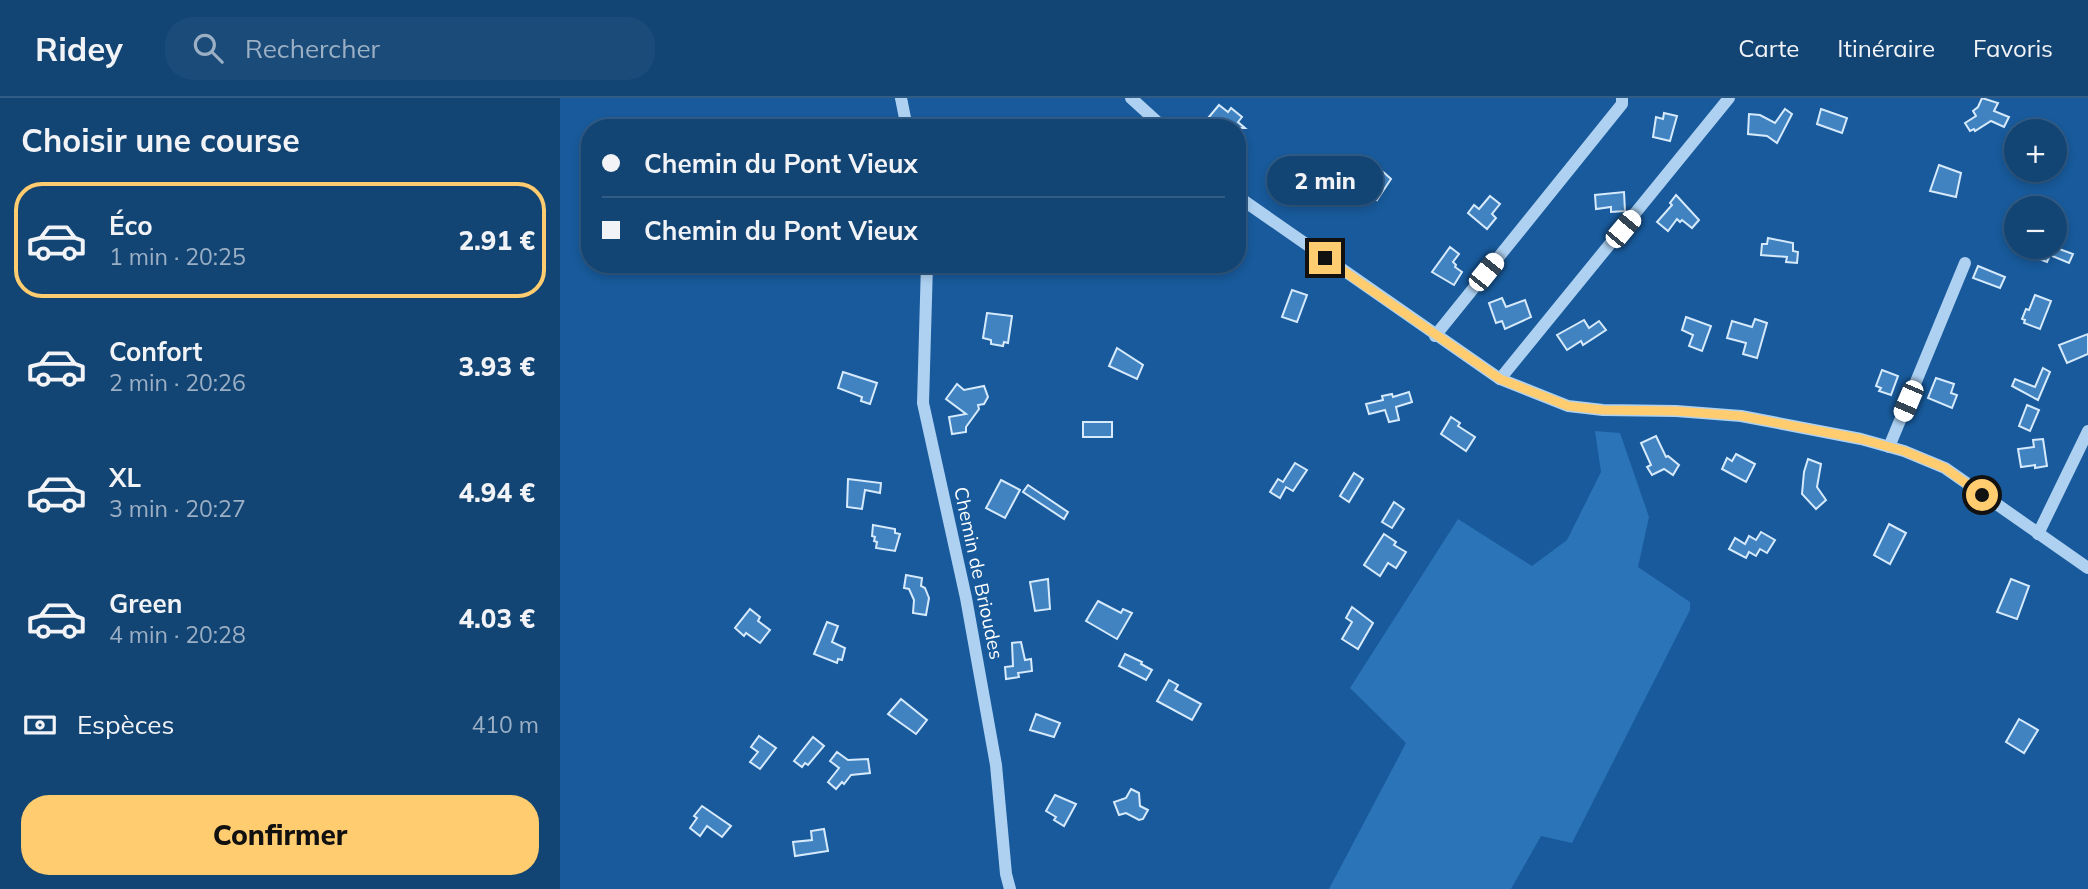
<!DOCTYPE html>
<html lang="fr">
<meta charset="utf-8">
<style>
body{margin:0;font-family:Mulish,sans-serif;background:#1b4b79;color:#f1f3f6;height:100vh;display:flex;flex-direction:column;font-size:26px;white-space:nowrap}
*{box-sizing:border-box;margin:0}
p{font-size:23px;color:#9cb0c5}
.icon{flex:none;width:38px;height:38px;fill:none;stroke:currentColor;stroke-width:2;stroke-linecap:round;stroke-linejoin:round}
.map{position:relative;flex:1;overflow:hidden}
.side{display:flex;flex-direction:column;background:#124474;width:560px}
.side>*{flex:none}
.hud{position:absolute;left:21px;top:21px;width:665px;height:154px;border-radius:28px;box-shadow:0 4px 10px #0003,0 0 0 2px #315c86;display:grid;align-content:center;height:154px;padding:0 21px;background:#124474}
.buttons{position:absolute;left:1444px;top:21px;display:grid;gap:14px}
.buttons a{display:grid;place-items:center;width:63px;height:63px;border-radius:50%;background:#124474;box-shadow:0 4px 10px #0003,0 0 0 2px #315c86;font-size:35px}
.end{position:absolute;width:32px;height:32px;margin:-16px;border:9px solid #ffcc6f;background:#111;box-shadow:0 0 0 4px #111}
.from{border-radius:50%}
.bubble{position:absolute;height:49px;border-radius:24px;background:#124474;box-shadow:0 4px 10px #0003,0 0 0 2px #315c86;font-size:23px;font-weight:800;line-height:49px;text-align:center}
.car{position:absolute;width:21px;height:42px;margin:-21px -10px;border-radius:9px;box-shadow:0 0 5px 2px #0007;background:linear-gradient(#fff 24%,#345 0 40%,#fff 0 76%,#345 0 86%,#fff 0)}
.hud b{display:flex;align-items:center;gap:24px;height:66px;font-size:26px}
.hud b+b{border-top:2px solid #315c86}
.hud i{width:18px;height:18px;background:#f1f3f6}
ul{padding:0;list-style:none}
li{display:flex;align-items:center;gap:21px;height:116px;margin:0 14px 10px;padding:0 7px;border:4px solid transparent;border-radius:28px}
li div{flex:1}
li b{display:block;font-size:26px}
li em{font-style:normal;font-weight:800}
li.on{border-color:#ffcc6f}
li>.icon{width:63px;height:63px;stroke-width:1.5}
h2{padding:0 21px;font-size:32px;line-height:84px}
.pay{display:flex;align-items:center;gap:18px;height:77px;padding:0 21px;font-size:26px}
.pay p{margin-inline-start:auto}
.primary-button{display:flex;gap:14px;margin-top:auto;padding:14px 21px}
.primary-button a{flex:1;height:80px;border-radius:28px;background:#ffcc6f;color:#111;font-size:28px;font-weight:800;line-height:80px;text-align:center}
header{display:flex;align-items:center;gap:42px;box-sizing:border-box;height:98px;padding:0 35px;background:#124474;border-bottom:2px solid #315c86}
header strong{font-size:33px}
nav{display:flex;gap:38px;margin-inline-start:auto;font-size:24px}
.search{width:490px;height:63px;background:#1b4b79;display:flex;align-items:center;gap:18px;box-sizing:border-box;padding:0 24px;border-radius:28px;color:#9cb0c5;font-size:26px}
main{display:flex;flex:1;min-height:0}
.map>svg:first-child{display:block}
.green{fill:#2c74b8}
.building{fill:#4183c1;stroke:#d6eafc;stroke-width:2}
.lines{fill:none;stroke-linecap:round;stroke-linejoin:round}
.minor{stroke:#aed1f2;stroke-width:12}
.route{stroke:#ffcc6f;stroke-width:9}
.labels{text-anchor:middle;stroke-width:5;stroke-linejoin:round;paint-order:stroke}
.street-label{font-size:19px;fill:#fff;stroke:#185a9b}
</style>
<header>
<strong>Ridey</strong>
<div class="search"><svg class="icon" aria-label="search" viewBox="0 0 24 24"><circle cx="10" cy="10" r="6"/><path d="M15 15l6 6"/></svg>Rechercher</div>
<nav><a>Carte</a><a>Itinéraire</a><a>Favoris</a></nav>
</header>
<main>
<section class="side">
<h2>Choisir une course</h2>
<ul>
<li class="on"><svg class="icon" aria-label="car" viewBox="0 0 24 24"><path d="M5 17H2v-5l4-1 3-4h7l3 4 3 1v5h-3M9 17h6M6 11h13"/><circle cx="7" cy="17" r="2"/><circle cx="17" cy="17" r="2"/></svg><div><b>Éco</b><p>1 min · 20:25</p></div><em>2.91 €</em></li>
<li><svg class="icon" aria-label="car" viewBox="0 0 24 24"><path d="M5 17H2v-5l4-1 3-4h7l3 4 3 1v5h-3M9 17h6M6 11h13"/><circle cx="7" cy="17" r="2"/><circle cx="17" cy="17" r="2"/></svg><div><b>Confort</b><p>2 min · 20:26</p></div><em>3.93 €</em></li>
<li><svg class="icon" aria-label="car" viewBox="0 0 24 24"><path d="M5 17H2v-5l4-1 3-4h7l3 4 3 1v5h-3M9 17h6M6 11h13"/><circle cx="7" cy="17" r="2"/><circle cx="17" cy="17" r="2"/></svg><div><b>XL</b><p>3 min · 20:27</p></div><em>4.94 €</em></li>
<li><svg class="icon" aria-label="car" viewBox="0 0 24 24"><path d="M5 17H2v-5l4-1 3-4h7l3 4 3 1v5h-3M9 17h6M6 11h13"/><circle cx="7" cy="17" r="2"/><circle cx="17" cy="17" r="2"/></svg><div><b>Green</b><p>4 min · 20:28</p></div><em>4.03 €</em></li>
</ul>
<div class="pay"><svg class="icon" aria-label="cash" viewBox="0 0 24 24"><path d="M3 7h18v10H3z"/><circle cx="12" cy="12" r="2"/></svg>Espèces<p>410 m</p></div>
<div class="primary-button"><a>Confirmer</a></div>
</section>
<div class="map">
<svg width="1528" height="791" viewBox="0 0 1528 791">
<rect width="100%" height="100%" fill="#185a9b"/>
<path class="green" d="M1035,333L1060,335L1089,419L1078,469L1130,504V512L1012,745L981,738L951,791H769L846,645L790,590L898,421L972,468L1007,442L1041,374Z"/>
<g class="building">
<path d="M1422,0L1438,5L1434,13L1449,19L1444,29L1431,23L1415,33L1414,31L1410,33L1405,25L1416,18L1413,13L1418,9Z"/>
<path d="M659,7L668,14L671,10L682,19L678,24L685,30H662L649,19Z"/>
<path d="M1225,11L1232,16L1217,45L1207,38L1188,36L1189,16L1200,17L1215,25Z"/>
<path d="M1261,11L1287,20L1282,35L1257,26Z"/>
<path d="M1104,15L1117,18L1110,43L1093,39L1096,19L1103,21Z"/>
<path d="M1379,67L1401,75L1396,99L1370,93Z"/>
<path d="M821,72L831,81L817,102L807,93H788V81L792,77H817Z"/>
<path d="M1064,94L1065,113L1051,114V109L1036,111L1035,97Z"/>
<path d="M1116,97L1139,122L1132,130L1122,122L1120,124L1117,121L1108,133L1097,124L1112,107L1110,105Z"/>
<path d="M930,98L940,106L932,116L936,120L927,131L908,115L914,107L919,111Z"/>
<path d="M1208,140L1233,145V153L1238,154L1237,165L1226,164L1227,159L1201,157L1202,146H1207Z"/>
<path d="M890,149L899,156L893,164L896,167L895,169L902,174L894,187L872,174Z"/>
<path d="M1472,149H1494L1513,156L1509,165L1490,157L1487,164L1479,161L1482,153Z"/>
<path d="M1418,168L1445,179L1440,190L1413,180Z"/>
<path d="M732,192L747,197L737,224L722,219Z"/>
<path d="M1475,197L1491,203L1480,231L1464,225L1465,222L1462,221L1466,211L1469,212Z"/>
<path d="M942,200L946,209L965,202L971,219L945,231L942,223L936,225L929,205Z"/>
<path d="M427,215L452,218L448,245L444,244L443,248L431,246V242L423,240Z"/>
<path d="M1126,219L1151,228L1142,253L1129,248L1133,237L1122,232Z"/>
<path d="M1195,221L1207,225L1197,260L1183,256L1186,245L1167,240L1172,223L1192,229Z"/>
<path d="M1024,222L1029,230L1039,223L1046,232L1023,247L1021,243L1007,252L997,237Z"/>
<path d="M1528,236V256L1507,265L1499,247Z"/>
<path d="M557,250L583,267L577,281L549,268Z"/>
<path d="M1483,270L1490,274L1478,302L1452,288L1455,281L1475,289Z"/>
<path d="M1322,272L1338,278L1331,297L1319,293L1321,290L1316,288Z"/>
<path d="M283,274L317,285L310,306L301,303L302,299L278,290Z"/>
<path d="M1376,280L1394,286L1391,295L1397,297L1392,310L1368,300Z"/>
<path d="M397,286L404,292L424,288L428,299L424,306L418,307L419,311L406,329V334L392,336L389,319L406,316L386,301Z"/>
<path d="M849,294L852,304L836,309L839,322L829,324L825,312L809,316L806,306L823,302L822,298L832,296L833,299Z"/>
<path d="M1467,307L1479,312L1470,333L1459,328Z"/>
<path d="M891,319L900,325L898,328L915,339L906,353L881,336Z"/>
<rect x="523" y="324" width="29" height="15"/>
<path d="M1096,338L1106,359L1108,358L1119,367L1113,377L1104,371L1092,377L1087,369L1091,367L1081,345Z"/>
<path d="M1483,341L1487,368L1475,370V367L1461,369L1458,351L1474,349L1473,342Z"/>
<path d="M1176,356L1195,366L1186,384L1162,371L1167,360L1172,363Z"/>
<path d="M1248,361L1261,366L1257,389L1266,402L1256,411L1242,396L1244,374Z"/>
<path d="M735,365L747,372L733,393L726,389L720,400L710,394L718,381L723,384Z"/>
<path d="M794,375L803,381L789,404L780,398Z"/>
<path d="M288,381L321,385L320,395L305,392L302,411L287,409Z"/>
<path d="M441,382L460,392L445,420L426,410Z"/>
<path d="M468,387L508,414L504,421L463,394Z"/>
<path d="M834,404L844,411L832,430L822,424Z"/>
<path d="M1329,426L1346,435L1330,466L1314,457Z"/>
<path d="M313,427L335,431V435L340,436L335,453L316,450L317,444L314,443L315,439L312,438Z"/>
<path d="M1201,434L1215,442L1207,455L1200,451L1196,458L1189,454L1186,460L1169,451L1175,440L1185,446L1189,438L1196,442Z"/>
<path d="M824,436L836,444L834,447L846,454L836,470L828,465L820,478L804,467Z"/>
<path d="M346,477L362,480L361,488L365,490L369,500L366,517L353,515L354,502L349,491L344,490Z"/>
<path d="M488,481L490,511L475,513L470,484Z"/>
<path d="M1451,481L1469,488L1457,521L1437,514Z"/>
<path d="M538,503L561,515L563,511L572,515L557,541L526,523Z"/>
<path d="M792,509L813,525L798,551L782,541L792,524L786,520Z"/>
<path d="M190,511L200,519L198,523L210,532L200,545L186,535L184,538L175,530Z"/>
<path d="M267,524L278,528L272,544L285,550L282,562L278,561L277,565L254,556Z"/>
<path d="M461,544L465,562L471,561L472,573L458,575L459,579L446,581L445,569L453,568L452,545Z"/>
<path d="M565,556L582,564L581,566L592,572L586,582L559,568Z"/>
<path d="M609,582L618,587L615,592L641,606L632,622L597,603Z"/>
<path d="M341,601L367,622L356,636L328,616Z"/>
<path d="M476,616L500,625L494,639L470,632Z"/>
<path d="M1459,621L1478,632L1464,655L1446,644Z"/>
<path d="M199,638L216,650L200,671L190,664L198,654L191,649Z"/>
<path d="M253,639L264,648L248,667L245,665L242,669L234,663Z"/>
<path d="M277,654L288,662L308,661L310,675L291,677L284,686L282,684L276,691L268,684L279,670L270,663Z"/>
<path d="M571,691L579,695L580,708L588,712L583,721L579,722L566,715L559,717L554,704L566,700Z"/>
<path d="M495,697L516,706L504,728L494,722L496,719L486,713Z"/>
<path d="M142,708L171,728L162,739L147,728L140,738L130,730L137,720L134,718Z"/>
<path d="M264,731L268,753L235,758L233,744L252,742L251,733Z"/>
</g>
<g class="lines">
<g class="minor">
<path d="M341,0L347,30"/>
<path d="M571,0L604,30"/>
<path d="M677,98L940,281L1008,308L1043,312L1116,313L1181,318L1301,341L1344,353L1385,370L1528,470"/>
<path d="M367,166L363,305L406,500L436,667L446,776L450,791"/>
<path d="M875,238L1062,6V0"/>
<path d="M940,281L1169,0"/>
<path d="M1329,349L1405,165"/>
<path d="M1478,436L1528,333"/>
</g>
</g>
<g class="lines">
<path class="route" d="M765,160L940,281L1008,308L1043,312L1116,313L1181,318L1301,341L1344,353L1385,370L1422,397"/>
</g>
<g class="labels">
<g class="street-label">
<text transform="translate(419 475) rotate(78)" y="7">Chemin de Brioudes</text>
</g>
</g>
</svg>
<div class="buttons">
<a>+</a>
<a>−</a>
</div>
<i class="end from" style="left:1422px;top:397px"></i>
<i class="end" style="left:765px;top:160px"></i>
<div class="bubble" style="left:707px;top:58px;width:116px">2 min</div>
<i class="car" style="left:1063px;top:131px;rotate:40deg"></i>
<i class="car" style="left:926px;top:174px;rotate:39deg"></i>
<i class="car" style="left:1348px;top:303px;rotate:203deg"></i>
<div class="hud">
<b><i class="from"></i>Chemin du Pont Vieux</b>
<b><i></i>Chemin du Pont Vieux</b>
</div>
</div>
</main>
